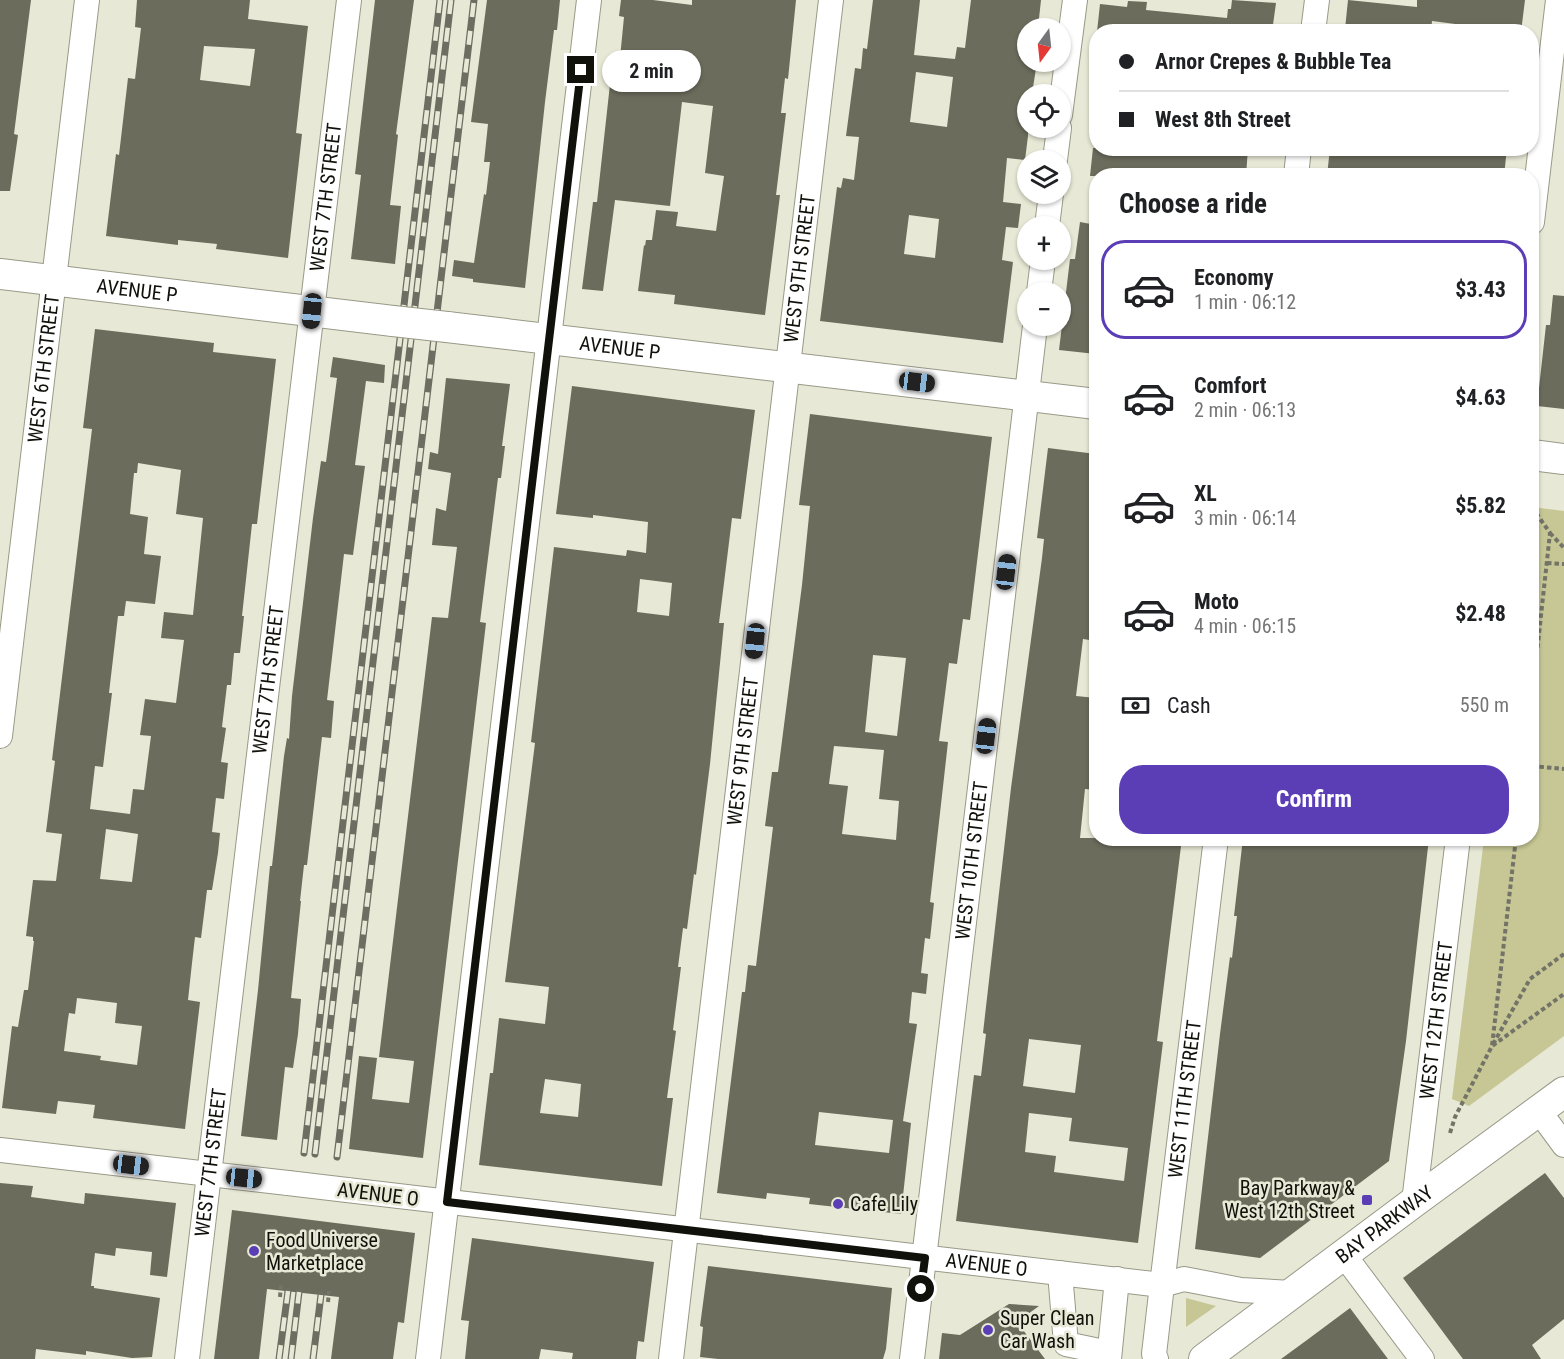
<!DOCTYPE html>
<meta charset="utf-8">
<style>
body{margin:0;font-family:"Roboto Condensed",sans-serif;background:#f2f2f2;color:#202124;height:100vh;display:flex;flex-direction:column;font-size:22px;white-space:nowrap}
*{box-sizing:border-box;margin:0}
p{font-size:20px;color:#757577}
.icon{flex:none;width:33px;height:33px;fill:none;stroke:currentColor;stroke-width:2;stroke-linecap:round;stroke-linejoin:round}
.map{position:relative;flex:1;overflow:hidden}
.details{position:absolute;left:1089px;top:168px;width:450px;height:678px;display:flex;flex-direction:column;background:#fff;border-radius:24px;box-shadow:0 2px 4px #0004}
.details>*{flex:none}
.hud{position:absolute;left:1089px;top:24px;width:450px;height:132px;border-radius:24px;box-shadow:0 2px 4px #0004;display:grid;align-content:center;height:132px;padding:0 30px;background:#fff}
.needle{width:39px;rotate:195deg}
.controls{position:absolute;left:1017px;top:18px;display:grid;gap:12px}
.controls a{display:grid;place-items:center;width:54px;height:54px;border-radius:50%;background:#fff;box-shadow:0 2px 4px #0004;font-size:30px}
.end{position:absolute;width:27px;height:27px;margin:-14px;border:8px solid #11110b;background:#fff;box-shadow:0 0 0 3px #fff}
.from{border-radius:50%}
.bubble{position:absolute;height:42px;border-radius:21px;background:#fff;box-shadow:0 2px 4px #0004;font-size:20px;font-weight:700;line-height:42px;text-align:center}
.car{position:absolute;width:18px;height:36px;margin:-18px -9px;border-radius:8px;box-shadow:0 0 4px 2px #0007;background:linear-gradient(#222 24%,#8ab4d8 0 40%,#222 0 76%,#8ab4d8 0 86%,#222 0)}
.hud b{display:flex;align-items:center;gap:21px;height:57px;font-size:22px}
.hud b+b{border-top:2px solid #e0e0e0}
.hud i{width:15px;height:15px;background:#202124}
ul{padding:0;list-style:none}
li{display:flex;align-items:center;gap:18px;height:99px;margin:0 12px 9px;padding:0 18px;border:3px solid transparent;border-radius:24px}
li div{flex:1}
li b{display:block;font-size:22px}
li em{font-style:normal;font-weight:700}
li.active{border-color:#5b3eb6}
li>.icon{width:54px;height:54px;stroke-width:1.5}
h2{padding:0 30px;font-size:27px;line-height:72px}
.pay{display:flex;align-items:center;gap:15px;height:66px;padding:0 30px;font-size:22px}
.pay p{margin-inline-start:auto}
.primary-button{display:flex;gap:12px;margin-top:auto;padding:12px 30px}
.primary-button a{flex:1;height:69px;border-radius:24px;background:#5b3eb6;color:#fff;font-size:24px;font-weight:700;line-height:69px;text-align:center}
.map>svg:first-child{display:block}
.green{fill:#c6c795}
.building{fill:#6b6c5c;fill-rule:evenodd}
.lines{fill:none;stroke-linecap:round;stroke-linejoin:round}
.minor-casing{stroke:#998;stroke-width:26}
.major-casing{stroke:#998;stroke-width:32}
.path{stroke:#737367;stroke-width:4;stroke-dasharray:4.5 3;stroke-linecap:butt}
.minor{stroke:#fff;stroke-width:24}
.major{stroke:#fff;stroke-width:30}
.rail-casing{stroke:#6d6d62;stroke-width:7}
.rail{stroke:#e7e8d5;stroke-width:4.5;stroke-dasharray:14;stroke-linecap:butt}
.minor-bridge-casing{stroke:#998;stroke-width:26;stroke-linecap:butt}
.major-bridge-casing{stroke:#998;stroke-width:32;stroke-linecap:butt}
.minor-bridge{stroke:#fff;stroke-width:24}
.major-bridge{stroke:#fff;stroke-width:30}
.route{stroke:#11110b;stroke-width:8}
.poi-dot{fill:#5b3eb6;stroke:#e7e8d5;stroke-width:2}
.labels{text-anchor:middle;stroke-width:5;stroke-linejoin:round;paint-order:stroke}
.street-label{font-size:20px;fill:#11110b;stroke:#e7e8d5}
.poi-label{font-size:20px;fill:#11110b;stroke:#e7e8d5;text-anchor:start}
</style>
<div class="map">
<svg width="1564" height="1359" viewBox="0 0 1564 1359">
<rect width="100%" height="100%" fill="#e7e8d5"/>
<g class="green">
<path d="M1532,507L1564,511V1036L1469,1106L1452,1099L1484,839L1532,838Z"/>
<path d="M1186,1298L1216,1306L1186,1327Z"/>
</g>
<g class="building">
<path d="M0,0H31L14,134L18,135L10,191H0Z"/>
<path d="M137,0H250L248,19L308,26L296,133L302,134L288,258L216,249L217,244L178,240V245L106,236L116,154L119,155L128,78L135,79L141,28L135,27ZM204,46L255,49L250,86L200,80Z"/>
<path d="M375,0H414L396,134L398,135L390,205L401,206L395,264L351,259L361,175L355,174Z"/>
<path d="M487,0H560L557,30H554L545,102L525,288L473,282V279L452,276L454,260L474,263L484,194L486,195L490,162H484L488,124L471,122Z"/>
<path d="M621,0H653L692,5V0H796L788,79L785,78L781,113H786L776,195H780L765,315L674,304L675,295L638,291L644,245L645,246L646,240H652L656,210L678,212L676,226L716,231L724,176L705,173L713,106L682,102L670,206L615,200L603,291L582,289L593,202H597L613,57L620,58L624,17L619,16Z"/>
<path d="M873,0H920L914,55L955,59L957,47L965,48L971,0H1041L1038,28H1028V62H1037L1032,94H1028V136L1025,160L1007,158L1003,202L1021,204L1018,228L1006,227L1002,260L1013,262L1003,343L820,321L837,187L841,188L843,178L854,180L859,137L846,136L855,68L861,69L863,48L867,49ZM916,72L953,77L947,127L910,122ZM909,215L939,219L935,258L904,254Z"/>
<path d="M1232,0L1276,3L1272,32H1097L1100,4L1127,7L1128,1L1147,2L1146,10L1227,18L1228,9H1231Z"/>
<path d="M1348,0L1417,7V0H1525L1521,32H1463V25L1432,21L1431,32H1370L1345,29Z"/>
<path d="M1093,148H1248L1246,176H1090Z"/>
<path d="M1330,148H1507L1504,176H1449L1415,172V176L1382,173L1381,176H1327Z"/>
<path d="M1080,222L1096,225V354L1059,350L1070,259H1075Z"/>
<path d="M1553,295L1564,296V409L1537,406L1546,325H1550Z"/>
<path d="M95,329L214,343L213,352L276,359L257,524H252L242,616H244L240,653H234L231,685H227L222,727L226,728L221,762L228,763L224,799L216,798L212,832L220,833L218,853L212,890H207L201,938L195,937L192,963L188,1000L200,1002L185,1129L93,1118L95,1105L77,1103L58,1101L56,1114L2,1108L12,1026L18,1027L24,990H28L34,941H33V937L26,936L33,880L56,881L62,834L46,832L55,761L52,760L92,429L83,428ZM138,463L181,470L176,514L203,518L193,615L164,612L161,638L184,640L176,703L145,699L140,735L151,736L144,790L133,789L130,814L90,809L95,766L103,767L112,693H109L118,616H124L126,601L155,604L161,556L144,554L148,517L130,514L134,473H137ZM106,829L138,834L132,882L100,879ZM77,998L117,1003L115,1023L142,1026L137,1065L100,1060L101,1056L64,1051L68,1019L69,1013L75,1014Z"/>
<path d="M333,357L385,365L384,383L366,381L355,465L365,466L353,555L344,554L327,700L334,701L331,738L322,737L307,865H304L300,901H301L291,998L301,999L298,1034L293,1068L285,1067L277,1140L241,1136L258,990L270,866H272L274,848L284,756L287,738L289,739L292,696L313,518L321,461L326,462L337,378L330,377Z"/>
<path d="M446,378L510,384L502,446H505L501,478H498L480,622L486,623L478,691L423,1158L349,1149L359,1056L377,1058L372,1099L409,1103L414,1061L379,1057L432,617L448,618L457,547L432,545L436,508L446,511L451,473L428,469L430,452L438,454Z"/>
<path d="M572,386L755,410L741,519L732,518L724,583L719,623H724L710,764L696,875L694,874L687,929L683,928L678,967H681L673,1030L676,1031L667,1098H673L662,1186L479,1165L490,1073H493L499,1018L545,1024L549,987L505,982L535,743L531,742L554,547L626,556L627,550L646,553L648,522L593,515V518L556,514ZM640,579L672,583L669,616L637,612ZM545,1079L581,1084L578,1117L540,1113Z"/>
<path d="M810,414L992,437L970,620L963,619L957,664L949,663L939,741L948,742L930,902L934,903L930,939L925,938L921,973L928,974L926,994L912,992L909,1023L917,1024L903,1121L911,1123L901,1214L809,1204L810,1198L767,1193L766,1199L717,1193L742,992H745L748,965L756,966L773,827L765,826L772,772H778L802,585L810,506L799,505ZM873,655L906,658L897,736L865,732ZM834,746L884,750L879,799L899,801L896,840L842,834L848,786L829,784ZM819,1112L893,1120L889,1153L815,1145Z"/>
<path d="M1048,448L1096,454V641L1083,639L1076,696L1096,698V713L1089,773L1096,774V790L1085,789L1080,838H1182L1157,1041L1163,1042L1138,1243L956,1221L974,1075L981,1076L986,1034L983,1033L1011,788L1042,558L1044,539L1037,538ZM1029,1039L1081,1045L1075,1093L1023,1086ZM1029,1113L1072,1118L1069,1141L1128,1148L1124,1181L1054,1172L1056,1156L1025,1152Z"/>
<path d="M1243,838H1429L1406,1041L1389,1161L1260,1258L1195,1249L1220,1034L1230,957L1232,958L1237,916H1234Z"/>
<path d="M1545,1173L1564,1198V1319L1532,1345L1541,1359H1463L1403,1278Z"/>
<path d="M0,1183L33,1186L31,1197L84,1204L85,1193L176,1203L167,1277L150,1275L152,1252L116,1248L115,1256L95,1253L91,1286H94V1288L160,1298L152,1357L132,1358L86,1351V1355L36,1349L35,1359H0Z"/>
<path d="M232,1210L415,1233L404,1323L398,1322L393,1359H331L339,1297L267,1289L259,1359H214Z"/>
<path d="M472,1238L654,1262L644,1342L638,1341L636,1359H572L573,1353L541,1349L539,1359H465L469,1321L461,1320Z"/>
<path d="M708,1266L892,1288L886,1349L883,1359H718L700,1357L703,1327L700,1326Z"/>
<path d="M1009,1304L1039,1306L1017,1322L1045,1359H939L942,1333L960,1335Z"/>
<path d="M1350,1308L1388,1359H1281L1307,1340Z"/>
</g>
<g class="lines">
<g class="minor-casing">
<g id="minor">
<path d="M1313,32L1317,0"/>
<path d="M1060,115L1075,0"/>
<path d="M1055,160L1059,128"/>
<path d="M1296,176L1299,148"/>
<path d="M1532,222L1558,0"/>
<path d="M1047,226L1051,194"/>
<path d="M1039,292L1043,260"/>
<path id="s1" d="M0,736L87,0"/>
<path d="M1539,1111L1564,1145"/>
<path d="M0,1150L288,1183"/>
<path id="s2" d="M347,1190L1162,1285L1184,1279L1241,1290L1292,1293"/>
<path id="s3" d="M1414,1202L1458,838"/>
<path d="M1344,1255L1422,1359"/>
<path d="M1060,1273L1066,1344L1109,1353"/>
<path id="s4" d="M187,1359L349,0"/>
<path d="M428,1359L589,0"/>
<path id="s5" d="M671,1359L831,0"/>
<path id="s6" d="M912,1359L1035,326"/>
<path d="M1109,1359L1117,1279"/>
<path id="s7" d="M1156,1359L1154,1354L1162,1285L1216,838"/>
</g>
</g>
<g class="major-casing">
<g id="major">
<path id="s8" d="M0,274L393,321"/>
<path id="s9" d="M447,327L1096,404"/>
<path d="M1532,455L1564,459"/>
<path id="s10" d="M1204,1359L1414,1202L1564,1092"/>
</g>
</g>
<g class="path">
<path d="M1532,507L1550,533L1532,698"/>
<path d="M1550,533L1564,548"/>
<path d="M1547,563L1564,564"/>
<path d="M1532,766L1564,769"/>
<path d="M1564,954L1530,979L1492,1046L1564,994"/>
<path d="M1450,1133L1455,1117L1492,1046L1516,838"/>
<path d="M280,1297L281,1285"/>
<path d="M328,1302L329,1291"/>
</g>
<use href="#minor" class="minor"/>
<use href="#major" class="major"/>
<g class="rail-casing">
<g id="rail">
<path d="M304,1153L440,0"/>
<path d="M315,1154L451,0"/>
<path d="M337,1157L474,0"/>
<path d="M279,1359L288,1291"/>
<path d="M291,1359L299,1292"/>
<path d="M313,1359L321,1295"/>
</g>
</g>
<use href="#rail" class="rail"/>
<g class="minor-bridge-casing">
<path id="minor-bridge" d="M288,1183L347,1190"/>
</g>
<g class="major-bridge-casing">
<path id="major-bridge" d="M393,321L447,327"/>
</g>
<use href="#minor-bridge" class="minor-bridge"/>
<use href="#major-bridge" class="major-bridge"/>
</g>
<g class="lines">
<path class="route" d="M581,70L447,1202L925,1258L921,1289"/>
</g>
<g class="poi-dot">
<rect x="1361" y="1194" width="12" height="12" rx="3"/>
<circle cx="838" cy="1204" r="6"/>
<circle cx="254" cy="1251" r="6"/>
<circle cx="988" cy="1330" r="6"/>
</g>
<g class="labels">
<g class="street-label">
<text dy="7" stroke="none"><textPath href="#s4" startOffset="1170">WEST 7TH STREET</textPath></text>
<text dy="7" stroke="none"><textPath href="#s5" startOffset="1098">WEST 9TH STREET</textPath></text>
<text dy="7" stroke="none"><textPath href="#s8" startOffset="138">AVENUE P</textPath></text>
<text dy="7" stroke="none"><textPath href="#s9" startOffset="174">AVENUE P</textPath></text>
<text dy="7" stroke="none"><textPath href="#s1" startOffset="370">WEST 6TH STREET</textPath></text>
<text dy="7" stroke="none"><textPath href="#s4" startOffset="684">WEST 7TH STREET</textPath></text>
<text dy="7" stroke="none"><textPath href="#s5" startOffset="612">WEST 9TH STREET</textPath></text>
<text dy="7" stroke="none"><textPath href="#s6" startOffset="502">WEST 10TH STREET</textPath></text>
<text dy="7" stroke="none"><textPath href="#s3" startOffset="183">WEST 12TH STREET</textPath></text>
<text dy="7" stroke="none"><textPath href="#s7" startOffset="262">WEST 11TH STREET</textPath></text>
<text dy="7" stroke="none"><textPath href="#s4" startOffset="198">WEST 7TH STREET</textPath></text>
<text transform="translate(378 1194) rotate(7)" y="7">AVENUE O</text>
<text dy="7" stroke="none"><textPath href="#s10" startOffset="225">BAY PARKWAY</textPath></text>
<text dy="7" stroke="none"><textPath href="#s2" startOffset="644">AVENUE O</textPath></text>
</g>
<g class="poi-label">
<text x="1355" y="1195" text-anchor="end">Bay Parkway &amp;<tspan x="1355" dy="23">West 12th Street</tspan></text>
<text x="850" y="1211">Cafe Lily</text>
<text x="266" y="1247">Food Universe<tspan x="266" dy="23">Marketplace</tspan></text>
<text x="1000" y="1325">Super Clean<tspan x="1000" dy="23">Car Wash</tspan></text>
</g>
</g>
</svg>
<div class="controls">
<a><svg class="needle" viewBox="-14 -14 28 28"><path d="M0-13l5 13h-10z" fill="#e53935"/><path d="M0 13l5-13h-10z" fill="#757577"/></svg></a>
<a><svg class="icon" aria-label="locate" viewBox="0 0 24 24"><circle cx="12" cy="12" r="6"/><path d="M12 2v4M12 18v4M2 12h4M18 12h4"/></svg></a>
<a><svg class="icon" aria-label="layers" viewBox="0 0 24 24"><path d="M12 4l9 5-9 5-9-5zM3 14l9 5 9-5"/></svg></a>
<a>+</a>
<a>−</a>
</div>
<i class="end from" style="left:921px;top:1289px"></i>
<i class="end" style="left:581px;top:70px"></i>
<div class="bubble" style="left:602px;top:50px;width:99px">2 min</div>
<i class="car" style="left:312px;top:311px;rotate:186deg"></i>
<i class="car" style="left:917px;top:382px;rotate:97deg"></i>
<i class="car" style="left:1006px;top:572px;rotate:7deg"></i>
<i class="car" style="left:755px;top:641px;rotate:186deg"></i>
<i class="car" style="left:986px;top:736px;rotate:7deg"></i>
<i class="car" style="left:131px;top:1165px;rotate:97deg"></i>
<i class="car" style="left:244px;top:1178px;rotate:96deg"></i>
<div class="hud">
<b><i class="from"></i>Arnor Crepes &amp; Bubble Tea</b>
<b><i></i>West 8th Street</b>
</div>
<section class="details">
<h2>Choose a ride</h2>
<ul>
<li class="active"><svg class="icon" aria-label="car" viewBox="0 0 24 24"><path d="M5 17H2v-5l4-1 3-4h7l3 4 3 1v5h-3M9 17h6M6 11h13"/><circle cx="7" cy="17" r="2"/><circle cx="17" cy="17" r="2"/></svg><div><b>Economy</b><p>1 min · 06:12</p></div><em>$3.43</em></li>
<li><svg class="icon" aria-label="car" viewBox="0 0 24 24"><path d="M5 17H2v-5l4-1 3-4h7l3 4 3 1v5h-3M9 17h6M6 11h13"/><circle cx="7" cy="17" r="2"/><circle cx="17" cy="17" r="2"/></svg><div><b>Comfort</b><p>2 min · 06:13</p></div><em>$4.63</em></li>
<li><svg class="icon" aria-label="car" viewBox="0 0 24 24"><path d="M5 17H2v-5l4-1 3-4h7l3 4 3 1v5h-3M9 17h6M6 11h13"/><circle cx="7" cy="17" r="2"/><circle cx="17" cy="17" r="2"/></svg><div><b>XL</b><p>3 min · 06:14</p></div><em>$5.82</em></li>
<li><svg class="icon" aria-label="car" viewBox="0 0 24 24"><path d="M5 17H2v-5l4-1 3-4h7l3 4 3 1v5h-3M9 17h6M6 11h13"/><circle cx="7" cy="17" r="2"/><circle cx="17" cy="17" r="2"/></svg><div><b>Moto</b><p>4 min · 06:15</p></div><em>$2.48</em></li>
</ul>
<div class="pay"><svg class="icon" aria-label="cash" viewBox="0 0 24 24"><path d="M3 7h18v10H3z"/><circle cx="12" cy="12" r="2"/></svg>Cash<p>550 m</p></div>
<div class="primary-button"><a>Confirm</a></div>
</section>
</div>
